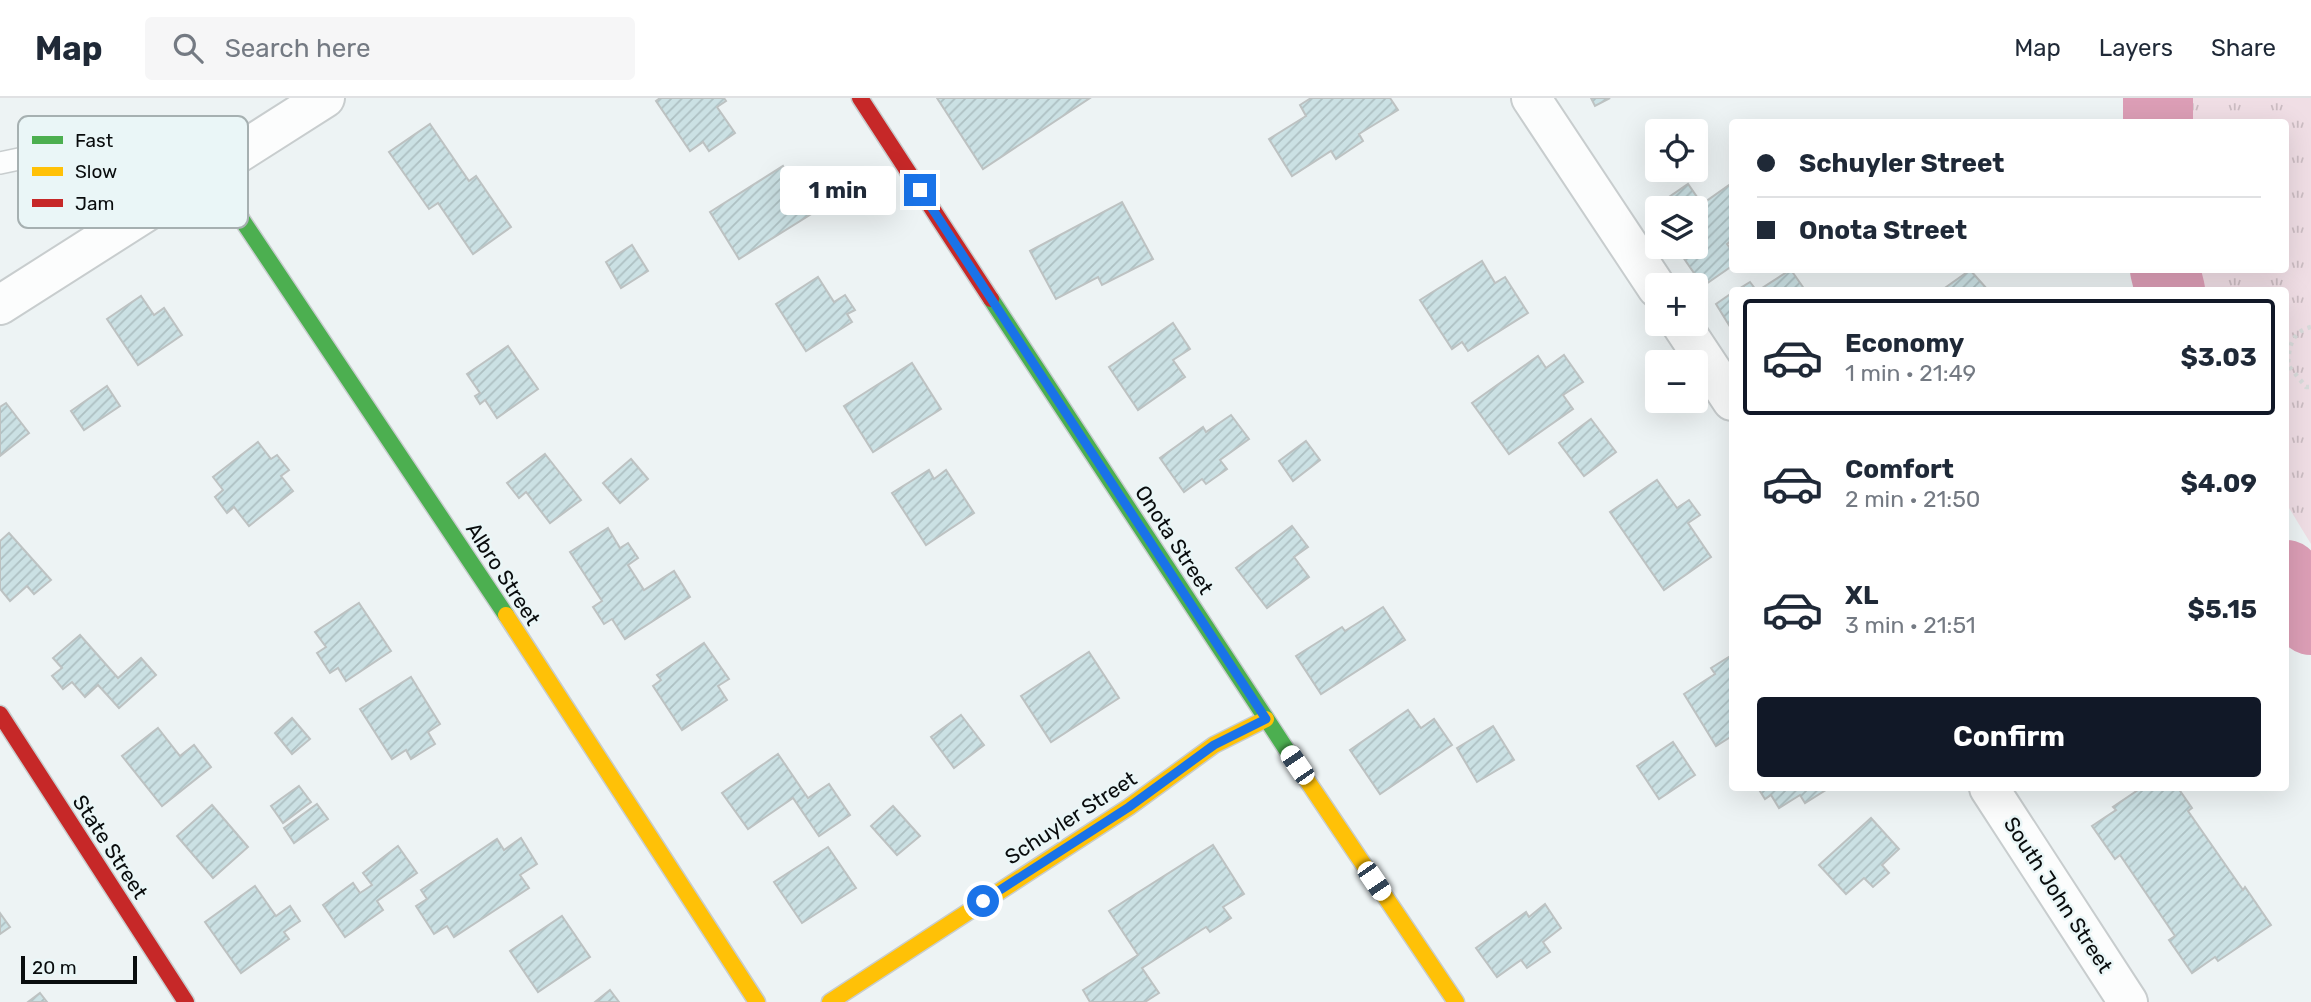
<!DOCTYPE html>
<meta charset="utf-8">
<style>
body{margin:0;font-family:Rubik,sans-serif;background:#f6f6f7;color:#1f2937;height:100vh;display:flex;flex-direction:column;font-size:26px;white-space:nowrap}
*{box-sizing:border-box;margin:0}
p{font-size:23px;color:#747a83}
.icon{flex:none;width:38px;height:38px;fill:none;stroke:currentColor;stroke-width:2;stroke-linecap:round;stroke-linejoin:round}
.map{position:relative;flex:1;overflow:hidden}
.drawer{position:absolute;left:1729px;top:189px;width:560px;height:504px;display:flex;flex-direction:column;background:#fff;border-radius:7px;box-shadow:0 7px 28px #0002}
.drawer>*{flex:none}
.hud{position:absolute;left:1729px;top:21px;width:560px;height:154px;border-radius:7px;box-shadow:0 7px 28px #0002;display:grid;align-content:center;height:154px;padding:0 28px;background:#fff}
.controls{position:absolute;left:1645px;top:21px;display:grid;gap:14px}
.controls a{display:grid;place-items:center;width:63px;height:63px;border-radius:7px;background:#fff;box-shadow:0 7px 28px #0002;font-size:35px}
.scale{position:absolute;left:21px;bottom:18px;width:116px;box-sizing:border-box;padding-left:7px;border:4px solid #090c0d;border-top:0;font-size:19px;line-height:24px;white-space:nowrap;color:#090c0d;-webkit-text-stroke:5px #eaf6f7;paint-order:stroke}
.end{position:absolute;width:32px;height:32px;margin:-16px;border:9px solid #1a73e8;background:#fff;box-shadow:0 0 0 4px #fff}
.from{border-radius:50%}
.bubble{position:absolute;height:49px;border-radius:7px;background:#fff;box-shadow:0 7px 28px #0002;font-size:23px;font-weight:700;line-height:49px;text-align:center}
.car{position:absolute;width:21px;height:42px;margin:-21px -10px;border-radius:9px;box-shadow:0 0 5px 2px #0007;background:linear-gradient(#fff 24%,#345 0 40%,#fff 0 76%,#345 0 86%,#fff 0)}
.hud b{display:flex;align-items:center;gap:24px;height:66px;font-size:26px}
.hud b+b{border-top:2px solid #e0e1e3}
.hud i{width:18px;height:18px;background:#1f2937}
ul{padding:12px 0 0;list-style:none}
li{display:flex;align-items:center;gap:21px;height:116px;margin:0 14px 10px;padding:0 14px;border:4px solid transparent;border-radius:7px}
li div{flex:1}
li b{display:block;font-size:26px}
li em{font-style:normal;font-weight:700}
li.current{border-color:#111827}
li>.icon{width:63px;height:63px;stroke-width:1.5}
.action{display:flex;gap:14px;margin-top:auto;padding:14px 28px}
.action a{flex:1;height:80px;border-radius:7px;background:#111827;color:#fff;font-size:28px;font-weight:700;line-height:80px;text-align:center}
header{display:flex;align-items:center;gap:42px;box-sizing:border-box;height:98px;padding:0 35px;background:#fff;border-bottom:2px solid #e0e1e3}
header strong{font-size:33px}
nav{display:flex;gap:38px;margin-inline-start:auto;font-size:24px}
.search{width:490px;height:63px;background:#f6f6f7;display:flex;align-items:center;gap:18px;box-sizing:border-box;padding:0 24px;border-radius:7px;color:#747a83;font-size:26px}
.map>svg:first-child{display:block}
.park{fill:url(#park-tufts)}
.lines{fill:none;stroke-linecap:round;stroke-linejoin:round}
.river{stroke:#dc9eb6;stroke-width:70}
.building{fill:url(#building-hatch);stroke:#bdc2c2;stroke-width:2}
.lane-casing{stroke:#c8cdce;stroke-width:24}
.street-casing{stroke:#c8cdce;stroke-width:42}
.fast-casing{stroke:#c8cdce;stroke-width:19}
.slow-casing{stroke:#c8cdce;stroke-width:19}
.jam-casing{stroke:#c8cdce;stroke-width:19}
.path{stroke:#d9dbdb;stroke-width:4.5;stroke-dasharray:3.5 5;stroke-linecap:butt}
.lane{stroke:#fcfdfd;stroke-width:21}
.street{stroke:#fcfdfd;stroke-width:38}
.fast{stroke:#4caf50;stroke-width:16}
.slow{stroke:#ffc107;stroke-width:16}
.jam{stroke:#c62828;stroke-width:16}
.route{stroke:#1a73e8;stroke-width:9}
.labels{text-anchor:middle;stroke-width:5;stroke-linejoin:round;paint-order:stroke}
.street-label{font-size:21px;fill:#090c0d;stroke:#eaf6f7}
.key{fill:#eaf6f7;stroke:#a6b0b1;stroke-width:2}
.key-label{font-size:19px;fill:#090c0d}
</style>
<header>
<strong>Map</strong>
<div class="search"><svg class="icon" aria-label="search" viewBox="0 0 24 24"><circle cx="10" cy="10" r="6"/><path d="M15 15l6 6"/></svg>Search here</div>
<nav><a>Map</a><a>Layers</a><a>Share</a></nav>
</header>
<div class="map">
<svg width="2311" height="904" viewBox="0 0 2311 904">
<defs>
<pattern id="park-tufts" width="24" height="20" patternUnits="userSpaceOnUse" patternTransform="scale(1.75)"><rect width="24" height="20" fill="#f0dee5"/><path d="M3 7l-1-3M5 7V3M7 7l1-3M15 17l-1-3M17 17v-4M19 17l1-3" fill="none" stroke="#ccbdc3"/></pattern>
<pattern id="building-hatch" width="6" height="6" patternUnits="userSpaceOnUse" patternTransform="scale(1.75)"><rect width="6" height="6" fill="#cbe1e4"/><path d="M-1 1l2-2M0 6l6-6M5 7l2-2" fill="none" stroke="#adc0c2"/></pattern>
</defs>
<rect width="100%" height="100%" fill="#edf3f4"/>
<path class="park" d="M2184,0H2311V446L2286,405V192H2194L2189,172H2286V24H2182Z"/>
<g class="lines">
<g class="river">
<path d="M2158,0V24"/>
<path d="M2165,172L2170,192"/>
<path d="M2286,477L2311,522"/>
</g>
</g>
<g class="building">
<path d="M660,0H724L726,3L717,9L735,35L709,53L703,44L690,53L656,3Z"/>
<path d="M937,0H1090L983,71Z"/>
<path d="M1311,0H1390L1398,12L1359,36L1363,43L1336,61L1331,53L1292,78L1269,41L1306,18L1300,7Z"/>
<path d="M1591,0H1610L1595,8Z"/>
<path d="M430,26L469,83L476,78L511,129L473,156L438,105L429,111L389,54Z"/>
<path d="M783,68L813,115L739,161L710,114Z"/>
<path d="M1732,85V142L1727,146L1732,153V168L1703,188L1676,149H1696V110H1657V122L1650,112L1688,86L1702,106Z"/>
<path d="M1122,104L1153,161L1102,187L1098,179L1056,201L1030,153Z"/>
<path d="M632,147L648,173L621,190L606,164Z"/>
<path d="M1482,163L1495,185L1505,179L1528,215L1468,253L1462,244L1452,251L1420,202Z"/>
<path d="M1791,172L1805,192H1759L1790,172Z"/>
<path d="M1970,172L1988,192H1942Z"/>
<path d="M818,179L834,204L845,197L855,212L847,216L852,224L806,253L776,206Z"/>
<path d="M1750,184L1756,192H1737Z"/>
<path d="M1732,195V232L1716,206Z"/>
<path d="M141,198L154,217L164,210L182,237L138,267L107,221Z"/>
<path d="M1173,225L1190,251L1173,262L1185,279L1138,312L1109,269Z"/>
<path d="M508,248L538,291L497,320L485,302L480,306L475,298L480,295L467,276Z"/>
<path d="M1564,257L1583,284L1563,297L1573,311L1509,356L1472,305L1538,258L1546,270Z"/>
<path d="M912,265L941,311L873,354L844,308Z"/>
<path d="M107,288L120,308L84,332L71,313Z"/>
<path d="M6,305L29,335L0,358V309Z"/>
<path d="M1231,317L1249,341L1220,362L1227,371L1206,386L1202,381L1184,394L1160,360L1203,329L1206,334Z"/>
<path d="M1591,321L1616,354L1584,378L1559,345Z"/>
<path d="M1306,343L1320,362L1293,383L1279,363Z"/>
<path d="M258,344L271,361L277,357L289,372L281,378L293,393L249,428L234,409L227,415L215,399L223,392L213,379Z"/>
<path d="M545,356L581,402L550,425L526,394L519,400L507,385Z"/>
<path d="M631,361L648,381L620,405L603,385Z"/>
<path d="M929,372L934,381L946,372L974,415L926,447L892,395Z"/>
<path d="M1657,382L1677,410L1689,402L1700,417L1688,425L1711,459L1664,492L1610,414Z"/>
<path d="M1292,428L1308,449L1294,459L1309,479L1267,510L1236,470Z"/>
<path d="M608,430L620,450L628,445L638,460L628,467L644,492L674,473L690,499L625,541L612,521L604,526L593,509L602,503L570,454Z"/>
<path d="M9,435L51,482L34,496L27,488L10,503L0,491V443Z"/>
<path d="M359,505L391,553L346,583L338,570L330,575L317,555L326,549L315,534Z"/>
<path d="M1383,509L1405,542L1321,596L1296,558L1342,529L1345,533Z"/>
<path d="M80,537L118,580L141,560L156,577L119,610L98,587L85,599L72,584L63,591L52,578L62,570L53,560Z"/>
<path d="M704,545L729,581L718,588L727,602L682,632L653,588L661,582L657,577Z"/>
<path d="M1089,554L1119,600L1051,644L1021,598Z"/>
<path d="M1732,557V638L1716,648L1684,596L1715,576L1711,570Z"/>
<path d="M411,579L440,626L428,634L435,646L411,661L406,652L392,661L360,611Z"/>
<path d="M1408,612L1421,630L1434,621L1452,647L1380,696L1350,652Z"/>
<path d="M961,617L984,647L954,670L931,639Z"/>
<path d="M292,620L310,641L292,656L275,635Z"/>
<path d="M1493,628L1514,662L1477,684L1457,650Z"/>
<path d="M158,630L180,658L194,647L211,669L162,708L122,658Z"/>
<path d="M1673,644L1695,677L1659,701L1637,668Z"/>
<path d="M778,656L808,700L829,686L850,717L819,738L793,700L748,731L722,695Z"/>
<path d="M299,688L311,704L283,725L271,708Z"/>
<path d="M1758,690H1829L1805,705L1800,697L1779,710L1771,697L1765,701Z"/>
<path d="M2141,690H2178L2192,710L2188,713L2243,792L2245,789L2271,827L2218,863L2215,859L2192,875L2169,842L2175,838L2120,757L2115,761L2092,728L2116,712L2113,709Z"/>
<path d="M317,706L328,721L294,745L284,730Z"/>
<path d="M212,707L248,749L213,780L177,738Z"/>
<path d="M893,708L920,738L897,757L871,728Z"/>
<path d="M1871,720L1899,751L1882,767L1889,775L1873,789L1864,780L1846,796L1819,767Z"/>
<path d="M521,740L537,766L520,777L529,790L454,839L447,828L434,836L416,808L427,801L421,792L497,741L504,752Z"/>
<path d="M1213,747L1244,796L1223,809L1231,820L1210,834L1206,829L1142,870L1159,895L1145,904H1090L1083,892L1138,857L1109,813Z"/>
<path d="M398,748L417,775L377,803L383,812L345,839L323,807L353,785L360,795L372,787L363,775Z"/>
<path d="M828,749L856,790L802,825L774,784Z"/>
<path d="M255,788L276,818L290,808L300,823L284,834L289,841L241,875L205,824Z"/>
<path d="M1545,806L1561,830L1543,844L1550,854L1527,870L1521,862L1497,879L1476,850L1526,814L1529,819Z"/>
<path d="M0,815L10,829L0,836Z"/>
<path d="M562,818L590,859L538,894L510,853Z"/>
<path d="M610,892L619,904H595Z"/>
<path d="M40,895L47,904H28Z"/>
</g>
<g class="lines">
<g class="lane-casing">
<path id="lane" d="M0,65L19,61L192,54L210,74"/>
</g>
<g class="street-casing">
<g id="street">
<path d="M1531,0L1657,190"/>
<path d="M0,207L325,0"/>
<path d="M1681,226L1732,303"/>
<path d="M1989,690L2128,904"/>
</g>
</g>
<g class="fast-casing">
<g id="fast">
<path d="M210,74L506,517"/>
<path d="M991,201L1292,660"/>
</g>
</g>
<g class="slow-casing">
<g id="slow">
<path d="M506,517L757,904"/>
<path d="M1292,660L1456,904"/>
<path d="M830,904L1129,709L1214,647L1266,621"/>
</g>
</g>
<g class="jam-casing">
<g id="jam">
<path d="M860,0L991,201"/>
<path d="M0,616L186,904"/>
</g>
</g>
<path class="path" d="M2311,229C2291,234 2289,249 2288,267L2306,289H2311"/>
<use href="#lane" class="lane"/>
<use href="#street" class="street"/>
<use href="#fast" class="fast"/>
<use href="#slow" class="slow"/>
<use href="#jam" class="jam"/>
</g>
<g class="lines">
<path class="route" d="M920,92L1266,621L1214,647L1129,709L983,803"/>
</g>
<g class="labels">
<g class="street-label">
<text transform="translate(1174 442) rotate(57)" y="7">Onota Street</text>
<text transform="translate(503 476) rotate(57)" y="7">Albro Street</text>
<text transform="translate(1071 720) rotate(-33)" y="7">Schuyler Street</text>
<text transform="translate(110 749) rotate(57)" y="7">State Street</text>
<text transform="translate(2058 797) rotate(57)" y="7">South John Street</text>
</g>
</g>
<rect x="18" y="18" width="230" height="112" rx="10" class="key"/>
<rect x="32" y="38" width="31" height="8" fill="#4caf50"/>
<rect x="32" y="69" width="31" height="9" fill="#ffc107"/>
<rect x="32" y="101" width="31" height="8" fill="#c62828"/>
<g class="key-label">
<text x="75" y="49">Fast</text>
<text x="75" y="80">Slow</text>
<text x="75" y="112">Jam</text>
</g>
</svg>
<div class="controls">
<a><svg class="icon" aria-label="locate" viewBox="0 0 24 24"><circle cx="12" cy="12" r="6"/><path d="M12 2v4M12 18v4M2 12h4M18 12h4"/></svg></a>
<a><svg class="icon" aria-label="layers" viewBox="0 0 24 24"><path d="M12 4l9 5-9 5-9-5zM3 14l9 5 9-5"/></svg></a>
<a>+</a>
<a>−</a>
</div>
<div class="scale">20 m</div>
<i class="end from" style="left:983px;top:803px"></i>
<i class="end" style="left:920px;top:92px"></i>
<div class="bubble" style="left:780px;top:68px;width:116px">1 min</div>
<i class="car" style="left:1297px;top:667px;rotate:326deg"></i>
<i class="car" style="left:1374px;top:783px;rotate:146deg"></i>
<div class="hud">
<b><i class="from"></i>Schuyler Street</b>
<b><i></i>Onota Street</b>
</div>
<section class="drawer">
<ul>
<li class="current"><svg class="icon" aria-label="car" viewBox="0 0 24 24"><path d="M5 17H2v-5l4-1 3-4h7l3 4 3 1v5h-3M9 17h6M6 11h13"/><circle cx="7" cy="17" r="2"/><circle cx="17" cy="17" r="2"/></svg><div><b>Economy</b><p>1 min · 21:49</p></div><em>$3.03</em></li>
<li><svg class="icon" aria-label="car" viewBox="0 0 24 24"><path d="M5 17H2v-5l4-1 3-4h7l3 4 3 1v5h-3M9 17h6M6 11h13"/><circle cx="7" cy="17" r="2"/><circle cx="17" cy="17" r="2"/></svg><div><b>Comfort</b><p>2 min · 21:50</p></div><em>$4.09</em></li>
<li><svg class="icon" aria-label="car" viewBox="0 0 24 24"><path d="M5 17H2v-5l4-1 3-4h7l3 4 3 1v5h-3M9 17h6M6 11h13"/><circle cx="7" cy="17" r="2"/><circle cx="17" cy="17" r="2"/></svg><div><b>XL</b><p>3 min · 21:51</p></div><em>$5.15</em></li>
</ul>
<div class="action"><a>Confirm</a></div>
</section>
</div>
